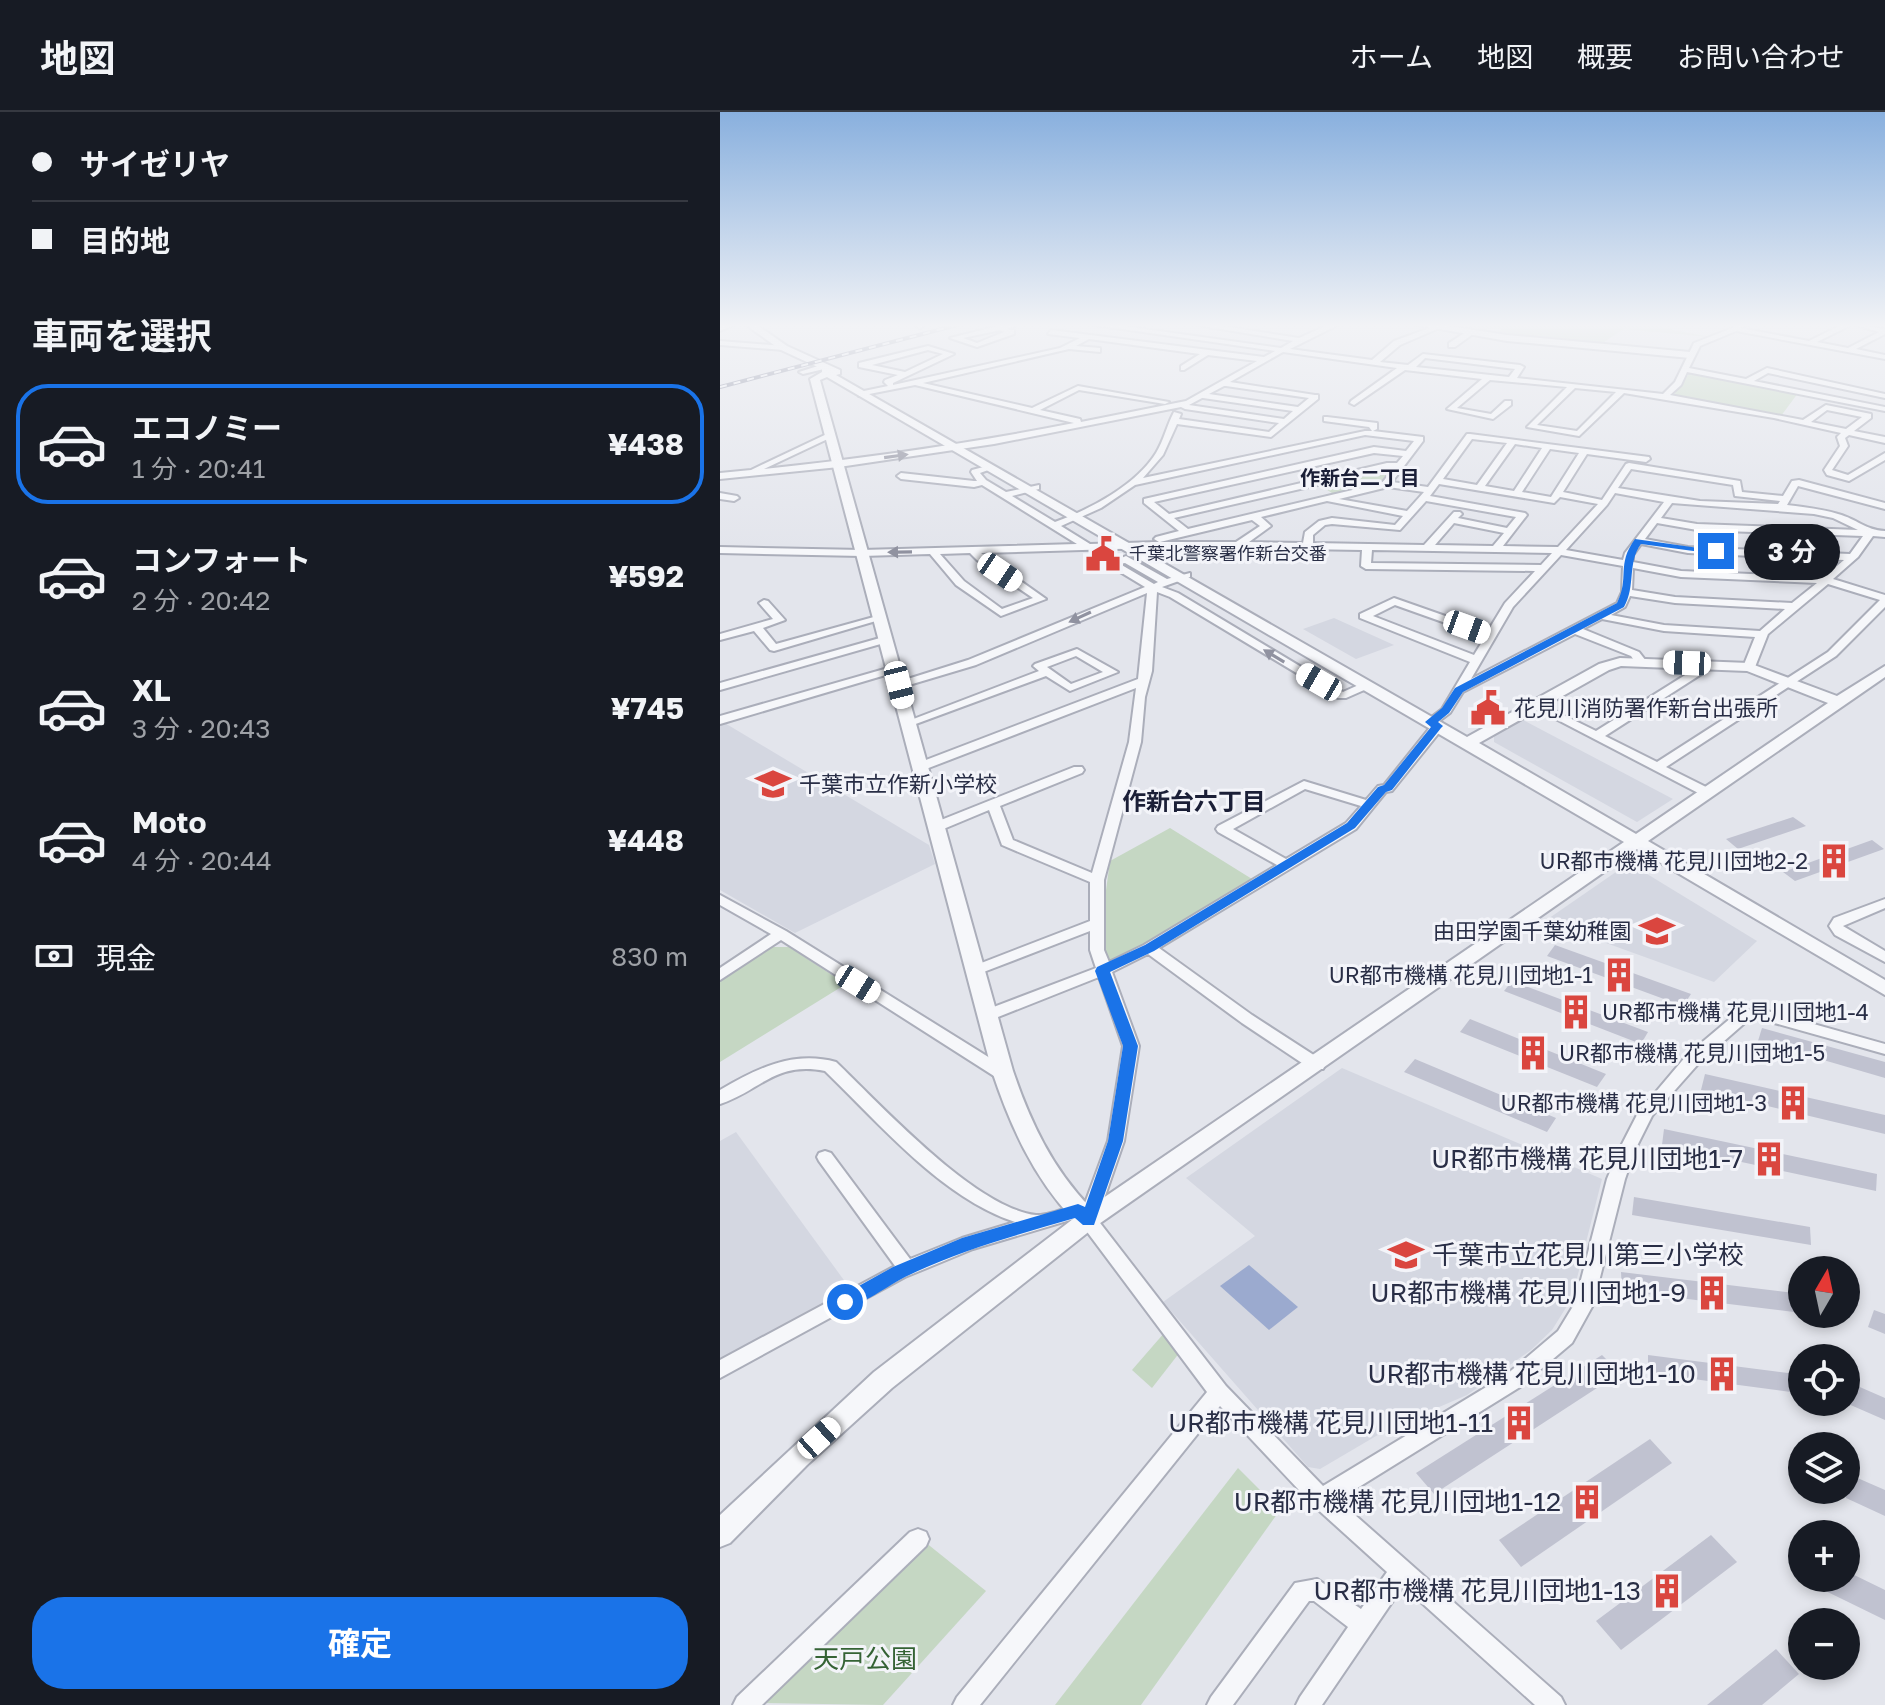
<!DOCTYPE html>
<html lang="ja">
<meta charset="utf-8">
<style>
body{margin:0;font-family:"Golos Text","Noto Sans JP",sans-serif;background:#242831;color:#f1f3f6;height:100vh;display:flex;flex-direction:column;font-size:30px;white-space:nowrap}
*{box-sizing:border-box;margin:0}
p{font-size:26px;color:#9ea1a6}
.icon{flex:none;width:44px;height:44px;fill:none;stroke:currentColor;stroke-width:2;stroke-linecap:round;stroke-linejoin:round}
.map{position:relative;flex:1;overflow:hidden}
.drawer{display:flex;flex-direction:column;background:#171b24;width:720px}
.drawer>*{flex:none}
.hud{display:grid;align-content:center;height:176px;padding:0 32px;background:#171b24}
.needle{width:52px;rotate:9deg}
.fabs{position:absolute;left:1068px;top:1144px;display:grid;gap:16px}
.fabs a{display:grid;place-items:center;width:72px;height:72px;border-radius:50%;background:#171b24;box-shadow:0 4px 12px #0003;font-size:40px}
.end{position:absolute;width:36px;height:36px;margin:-18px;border:10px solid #1a73e8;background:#fff;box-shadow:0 0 0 4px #fff}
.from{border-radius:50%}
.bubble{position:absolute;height:56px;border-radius:28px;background:#171b24;box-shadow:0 4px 12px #0003;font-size:26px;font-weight:700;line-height:56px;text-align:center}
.car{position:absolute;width:24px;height:48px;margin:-24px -12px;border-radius:10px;box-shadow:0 0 6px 2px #0007;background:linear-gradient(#fff 24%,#345 0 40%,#fff 0 76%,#345 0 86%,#fff 0)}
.hud b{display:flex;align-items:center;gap:28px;height:76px;font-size:30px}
.hud b+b{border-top:2px solid #363941}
.hud i{width:20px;height:20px;background:#f1f3f6}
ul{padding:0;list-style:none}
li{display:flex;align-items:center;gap:24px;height:120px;margin:0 16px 12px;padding:0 16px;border:4px solid transparent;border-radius:32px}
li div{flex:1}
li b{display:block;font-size:30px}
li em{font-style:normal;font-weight:700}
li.on{border-color:#1a73e8}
li>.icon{width:72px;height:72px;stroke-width:1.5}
h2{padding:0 32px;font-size:36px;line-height:96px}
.pay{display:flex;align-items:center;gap:20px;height:88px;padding:0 32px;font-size:30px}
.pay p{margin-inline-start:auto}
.action{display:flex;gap:16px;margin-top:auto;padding:16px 32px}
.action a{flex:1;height:92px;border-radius:32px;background:#1a73e8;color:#fff;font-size:32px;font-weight:700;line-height:92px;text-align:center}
header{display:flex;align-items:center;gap:48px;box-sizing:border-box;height:112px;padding:0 40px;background:#171b24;border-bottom:2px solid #363941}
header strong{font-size:38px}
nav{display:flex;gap:44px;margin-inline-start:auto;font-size:28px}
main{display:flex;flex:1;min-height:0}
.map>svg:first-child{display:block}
.built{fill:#d4d7e1}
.green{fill:#c5d7c3}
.water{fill:#9baacf}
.building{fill:#c0c2d0}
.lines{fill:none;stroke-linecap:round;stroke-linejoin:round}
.minor-casing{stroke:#abaeba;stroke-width:4}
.tertiary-casing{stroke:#abaeba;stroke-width:4}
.secondary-casing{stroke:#abaeba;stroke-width:4}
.minor{fill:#f6f7fa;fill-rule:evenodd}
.tertiary{fill:#f6f7fa;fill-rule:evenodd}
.secondary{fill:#fff;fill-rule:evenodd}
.rail-casing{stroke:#7b8097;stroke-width:4}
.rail{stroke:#f3f4f9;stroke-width:2;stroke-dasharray:7;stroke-linecap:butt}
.oneway{fill:#9092a0}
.route{fill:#1a73e8}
.labels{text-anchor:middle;stroke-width:6;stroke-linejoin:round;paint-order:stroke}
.far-poi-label{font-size:18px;fill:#292e46;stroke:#f3f4f9;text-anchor:start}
.far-neighbourhood-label{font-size:20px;font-weight:bold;fill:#1b1f37;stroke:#f3f4f9}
.poi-label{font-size:22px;fill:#292e46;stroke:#f3f4f9;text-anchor:start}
.neighbourhood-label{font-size:24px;font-weight:bold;fill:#1b1f37;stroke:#f3f4f9}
.near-poi-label{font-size:26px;fill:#292e46;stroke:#f3f4f9;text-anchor:end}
.near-park-label{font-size:26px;fill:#356335;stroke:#f3f4f9}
</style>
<header>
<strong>地図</strong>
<nav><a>ホーム</a><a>地図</a><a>概要</a><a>お問い合わせ</a></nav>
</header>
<main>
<section class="drawer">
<div class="hud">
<b><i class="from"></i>サイゼリヤ</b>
<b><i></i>目的地</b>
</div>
<h2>車両を選択</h2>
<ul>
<li class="on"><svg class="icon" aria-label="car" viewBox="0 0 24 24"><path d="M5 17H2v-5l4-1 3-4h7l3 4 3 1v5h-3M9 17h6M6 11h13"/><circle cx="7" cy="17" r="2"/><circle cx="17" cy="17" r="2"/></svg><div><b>エコノミー</b><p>1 分 · 20:41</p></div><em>¥438</em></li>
<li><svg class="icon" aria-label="car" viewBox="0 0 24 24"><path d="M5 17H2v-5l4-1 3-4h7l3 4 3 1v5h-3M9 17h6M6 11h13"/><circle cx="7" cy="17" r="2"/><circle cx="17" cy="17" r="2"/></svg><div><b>コンフォート</b><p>2 分 · 20:42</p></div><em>¥592</em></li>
<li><svg class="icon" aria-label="car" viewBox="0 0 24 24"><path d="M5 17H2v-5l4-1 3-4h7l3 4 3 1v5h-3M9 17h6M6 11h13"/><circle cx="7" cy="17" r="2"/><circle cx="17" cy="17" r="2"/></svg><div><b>XL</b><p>3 分 · 20:43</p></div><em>¥745</em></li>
<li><svg class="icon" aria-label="car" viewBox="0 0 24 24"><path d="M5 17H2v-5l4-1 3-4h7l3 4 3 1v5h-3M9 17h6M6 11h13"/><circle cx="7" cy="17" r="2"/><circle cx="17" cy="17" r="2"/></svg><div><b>Moto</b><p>4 分 · 20:44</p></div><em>¥448</em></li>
</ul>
<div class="pay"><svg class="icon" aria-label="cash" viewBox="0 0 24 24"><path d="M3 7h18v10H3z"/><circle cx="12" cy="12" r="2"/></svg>現金<p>830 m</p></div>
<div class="action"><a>確定</a></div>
</section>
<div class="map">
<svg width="1165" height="1593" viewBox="0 0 1165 1593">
<rect width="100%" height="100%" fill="#e3e5ec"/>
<g class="built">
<path d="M614,506L674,533L636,547L583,517Z"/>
<path d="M803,608L953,687L917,710L774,630V624Z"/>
<path d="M3,610L209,733L215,752L75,821L0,778V611Z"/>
<path d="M909,751L1037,829L994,870L825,809Z"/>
<path d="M622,956L882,1067L852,1186L832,1218L811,1238L747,1283L668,1317L600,1357L588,1355L443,1190L535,1124L466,1066Z"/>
<path d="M16,1020L134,1182L0,1252V1029Z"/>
</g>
<g class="green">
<path d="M750,213H930L989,225L904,217L881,232L779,223L781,217L768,216L764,222L742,218Z"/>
<path d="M971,259L1078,281L1061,304L953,284Z"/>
<path d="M665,356L670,358L660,372L615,383L598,372Z"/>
<path d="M450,716L532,767L393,850L387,849L382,808L390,749Z"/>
<path d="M45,835H69L126,872L0,950V867Z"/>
<path d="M445,1220L460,1240L432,1276L412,1258Z"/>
<path d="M518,1356L560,1398L421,1593H335Z"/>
<path d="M205,1430L266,1479L163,1593L43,1591Z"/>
</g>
<path class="water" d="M529,1153L578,1195L549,1218L500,1174Z"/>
<g class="building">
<path d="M1073,705L1086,714L1018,737L1006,727Z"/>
<path d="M1152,728L1164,737L1075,769L1063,760Z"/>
<path d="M835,833L971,882L963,894L827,844Z"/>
<path d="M792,869L928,920L921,932L784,879Z"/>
<path d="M750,907L886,962L877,975L740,920Z"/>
<path d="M1042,916L1165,950V966L1038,929Z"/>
<path d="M695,947L836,1006L827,1020L684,960Z"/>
<path d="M985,962L1165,1003V1022L981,978Z"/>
<path d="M944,1017L1157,1062L1156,1079L942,1033Z"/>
<path d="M914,1085L1090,1115L1091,1133L912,1103Z"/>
<path d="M901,1160L1082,1182V1201L902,1179Z"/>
<path d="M1154,1198L1165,1202V1222L1148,1215Z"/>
<path d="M882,1243L900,1261L714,1382L696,1361Z"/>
<path d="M928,1243L1076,1262L1078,1281L928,1261Z"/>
<path d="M1126,1269L1165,1286V1308L1126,1291Z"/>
<path d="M930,1327L952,1351L801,1455L779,1428Z"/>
<path d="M1126,1361L1165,1378V1404L1126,1386Z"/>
<path d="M991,1423L1017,1450L901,1538L876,1509Z"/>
<path d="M1126,1459L1165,1478V1508L1079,1466H1126Z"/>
<path d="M1056,1537L1079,1562L1042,1593H987Z"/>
</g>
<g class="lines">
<g class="minor-casing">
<g id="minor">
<path d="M195,213H203L204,214L200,216Z"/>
<path d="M282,213H297L286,217L294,218V222L257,235L230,226ZM280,218L284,220L257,231L243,226Z"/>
<path d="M374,213H396L561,236L573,229L476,213H496L579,226L608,213H618L570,237L652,248L674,229L715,214L717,217L680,233L660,250L688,253L703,242L800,253L804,255L797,266L943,282L955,270L974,231L1015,215L1089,229L1121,213H1131L1097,230L1128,236L1159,220L1136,213L1165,217V222L1136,237L1165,243V247L1016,219L980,234L969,256L1026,267L1047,256L1165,282V286L1048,261L1034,269L1165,295V299L967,260L961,273L950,283L1083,308L1106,293L1151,302V306L1134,319L1165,325V331L1129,323L1125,326L1128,334L1112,358L1128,363L1165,341V348L1129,369L1107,363L1104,358L1120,334L1117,325L1121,321L1054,306L904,281L859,324L807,315L847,275L770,268L737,296L771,302L785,289H791V293L773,307L727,297L762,267L685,258L634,293L630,291L631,289L677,256L563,240L510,270L595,283H598V287L551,325L457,312L443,343L423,366L645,319H652L649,315L604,309V305H607L657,311V317L653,319L703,325V329L672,370L708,375L747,322H750L929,345L930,347L926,350L867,342L843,380L882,388L906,352L909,351L1020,369L1022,380L1063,384L1072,369L1079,368L1165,391V397L1078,374L1067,393C1084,395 1102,397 1118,402C1137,407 1145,418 1165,419V425L1153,424L1138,445L1113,467L1165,483V495L1116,544L946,655L992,678L994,681L992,684H984L809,593L815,590L819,591L876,619L986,550H994V554L885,624L937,650L1108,540L1160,488L1108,472L1048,522L1035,555L1029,558L1023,555L1035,525L944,519L882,507L863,517L919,540L926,549L924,551H916L911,544L855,522L743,580L730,601L718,610L722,611V617L672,679L666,680L636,717L439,836L532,903L603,949L605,953L603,957H591L522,911L428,842L392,860L419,934L404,1029L377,1107L506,1274L603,1374L786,1263L838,1219L855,1191L887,1067L899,1038L918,1001L967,943L1018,900L1040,897L1165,932V942L1040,907L1027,909L979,951L932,1004L915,1038L905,1067L873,1193L852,1231L800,1275L618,1388L841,1585L845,1593H815L683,1474L602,1593H576L580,1585L628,1515L594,1489H589L513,1593H487L491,1585L575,1471L597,1467L641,1497L667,1460L594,1394L500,1294L260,1593H233L237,1585L487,1280L362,1113L360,1105L253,1137L185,1165L0,1266V1248L175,1154L99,1049L97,1045L99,1041L105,1039L111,1041L190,1147L242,1126L295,1110C222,1086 160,1012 105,959C55,949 40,979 0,992V978C36,957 73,938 116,950C161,993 255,1096 316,1103C328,1104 346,1096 358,1092L364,1094L388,1029L403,934L379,865L273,907H263L260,903L263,899L376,856L370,838V819L261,861L256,863L249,858L251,855L370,809V770L282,733L269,698L221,718L216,719L209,715L211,712L354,655H362L364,658L362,661L280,694L293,728L372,761L409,630L416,576L206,657L202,658L196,654L198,651L418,567L427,481L256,553L179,576L175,575V571L248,548L425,475L387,452L406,444L447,467L470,461V465L442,475L458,481L623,580L643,571H651V575L626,586H618L450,485L437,480L432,559L425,585L421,630L384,768V838L389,850L424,833L557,753L498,720L496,717L498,714L584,669L646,688L658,674L664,673L712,613L705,610L722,597L750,550L640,506V502L674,486L768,519L785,491L815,459L646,457L641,454L642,438L462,435L261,441L326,487L281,504L236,473L210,442L142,444L0,441V435L142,438L357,432L262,373L254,375L181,367L177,364L181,361L254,369H257L251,360L252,358L271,353V357L260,361L266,368L286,380L319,373V377L292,384L335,410C371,397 416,373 436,341C444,328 447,313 454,300L461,302L459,307L549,320L559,311L465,297L461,295L274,332L119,355L0,367V361L31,358L111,320L115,322L114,324L44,357C148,346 252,331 354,311L195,273L139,284V280L168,274L164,270L165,268L178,263L139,255V251L208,234L234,242L173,271V273L340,236L360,226L328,222L331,218L544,245L555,239ZM369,227L480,242L461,254V258H464L488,243L537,249L466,289L361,310L360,307L320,298L359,278L445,292L449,290L358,274L312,296L203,271L349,237L380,240V236L356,234ZM208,238L223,242L185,260L152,253ZM705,246L795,257L789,265L696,255ZM504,274H506L589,286L578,295L489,282ZM855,276L896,280L857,319L817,313ZM482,286H483L573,299L564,307L469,293ZM1107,298L1142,305L1126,317L1091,310ZM645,323L694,329L686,339L654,335L424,387V391L459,419L436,425L434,427L439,430L370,432L341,414L381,396L415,373ZM752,327L787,331L757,373L723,367ZM795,332L822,336L794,379L765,374ZM830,337L859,341L831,385L802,380ZM654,341L683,344L677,351H667L449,402L434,390ZM667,357H673L662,371L468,417L454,406ZM911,357L1013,373L1015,384L1060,389L1058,392L980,389L898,376ZM719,372L834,391L840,385L878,392L838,435L783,434L807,403L805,401L710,384ZM668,375L704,380L687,399L619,387ZM895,381L944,390L905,441L903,448L846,438L887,393ZM607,389L683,404L675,413L612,406L599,409L585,420L583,431L529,430L551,414L541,405ZM706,389L796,405L787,416L738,406L742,402L740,400H734L704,433L593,431V423L605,413L612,412L680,418ZM952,391L1094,402L1113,406L1138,418L977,412L941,406ZM532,408L540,414L516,430H440ZM734,411L784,421L773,434L715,433ZM937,411L977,418L1143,424L1130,442L968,435L925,427ZM921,432L968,441L1124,448L1104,465L961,459L913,450V443ZM652,438L832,441L821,453L651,451ZM250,441L257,448L313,486L282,497L244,469L220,442ZM841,443L903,454L902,480L897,491L751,567L793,495ZM405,451L438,470L434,472L400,452ZM913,456L961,465L1097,471L1072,491L955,485L912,478ZM910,484L955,491L1065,497L1040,519L944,513L891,503L905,495ZM675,493L765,525L754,543L653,504ZM585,677L641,694L626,711L566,747L513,717Z"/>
<path d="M746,220L753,222L735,235H729V231Z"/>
<path d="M0,229L64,234L68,236L64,238L0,233Z"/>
<path d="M101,253L105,255L104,257L83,262L79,260Z"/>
<path d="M0,381L17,384L19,386L14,389L0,387Z"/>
<path d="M44,488L48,489L65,508L43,516L56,532L161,503L166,506L54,539L50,538L34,519L0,528V522L53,507L39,491Z"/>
<path d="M167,524L172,527L171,529L0,578V571Z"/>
<path d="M357,537L398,560L350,579L326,564L193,613H185L183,611L319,559L313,554L315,552ZM356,544L383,560L351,572L327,555Z"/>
<path d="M175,554L181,557L179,559L0,612V604Z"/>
<path d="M0,783L66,819L286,956L288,960L286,964H274L61,828L0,868V856L51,822L0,793Z"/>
<path d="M1165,787V796L1123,814L1165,839V850L1115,823L1109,814L1114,806Z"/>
<path d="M198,1417L206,1420L209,1427L206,1434L42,1593H13L17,1585L190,1420Z"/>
</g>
</g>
<g class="tertiary-casing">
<g id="tertiary">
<path d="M26,213H37L67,234L120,258V262L116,263L747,625L879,552L900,546L1029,551L1117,584L1165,554V565L928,729L1165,868V883L917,737L376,1114L172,1276L87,1353L10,1431L0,1435V1403L154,1260L353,1107C313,1065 290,1013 272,959L90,267L102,260V257L61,238ZM107,265L904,730L370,1095C332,1056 310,1009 293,959L100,268ZM901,554L1027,559L1108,591L916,722L759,631L889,558Z"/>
<path d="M697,213H722L787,223L970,240L975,243L970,246L787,229Z"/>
<path d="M1015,213H1027L1012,219Z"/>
</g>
</g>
<g class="secondary-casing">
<path id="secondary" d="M0,213H14L0,219Z"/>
</g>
<use href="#minor" class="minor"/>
<use href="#tertiary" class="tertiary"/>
<use href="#secondary" class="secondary"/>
<g class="rail-casing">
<path id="rail" d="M0,275L237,213"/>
</g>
<use href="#rail" class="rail"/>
</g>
<defs><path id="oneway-solid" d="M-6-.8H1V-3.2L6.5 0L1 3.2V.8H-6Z" transform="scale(2)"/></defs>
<g class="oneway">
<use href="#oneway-solid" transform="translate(176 344) rotate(-8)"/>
<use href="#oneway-solid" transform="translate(180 440) rotate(179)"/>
<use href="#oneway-solid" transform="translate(360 505) rotate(155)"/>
<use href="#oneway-solid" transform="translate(554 544) rotate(-149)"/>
</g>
<linearGradient id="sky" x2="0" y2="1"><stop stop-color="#89b0de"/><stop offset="0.49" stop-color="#f2f3f6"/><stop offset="1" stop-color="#f2f3f6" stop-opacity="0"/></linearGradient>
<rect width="1165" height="436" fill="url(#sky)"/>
<path class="route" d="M915,427L1000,439L996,442L921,432C907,451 916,474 904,495L743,580L729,601L718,610L723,614L721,616L672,678L666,680L635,716L434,839L390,860L418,934L403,1029L374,1113H363L355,1106C297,1123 240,1138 185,1165C170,1172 134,1200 119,1195L117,1190L119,1185L173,1155L242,1126L358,1092L365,1095L388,1029L403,934L375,859L377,855L425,833L627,711L658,675L664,673L711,615L705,610L722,596L735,576L897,491C910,465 896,453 915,427Z"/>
<defs>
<g id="civic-bare" transform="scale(2.76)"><path d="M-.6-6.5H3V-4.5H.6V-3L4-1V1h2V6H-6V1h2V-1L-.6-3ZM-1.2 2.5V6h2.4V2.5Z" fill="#da463f" stroke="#f3f4f9" stroke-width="2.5" paint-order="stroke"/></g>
<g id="school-bare" transform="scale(2.76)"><path d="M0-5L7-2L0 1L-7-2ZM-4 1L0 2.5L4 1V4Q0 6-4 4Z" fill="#da463f" stroke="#f3f4f9" stroke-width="2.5" paint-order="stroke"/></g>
<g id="building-bare" transform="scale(2.76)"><path d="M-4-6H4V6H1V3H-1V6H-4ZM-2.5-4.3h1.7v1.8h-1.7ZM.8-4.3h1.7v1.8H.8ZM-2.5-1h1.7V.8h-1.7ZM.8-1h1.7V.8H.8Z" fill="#da463f" stroke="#f3f4f9" stroke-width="2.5" paint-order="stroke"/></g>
</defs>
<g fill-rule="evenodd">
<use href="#civic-bare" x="383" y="442"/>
<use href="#civic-bare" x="768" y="596"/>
<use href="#school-bare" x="53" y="672"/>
<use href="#building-bare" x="1114" y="749"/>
<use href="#school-bare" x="937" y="819"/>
<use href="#building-bare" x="899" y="863"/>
<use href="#building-bare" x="856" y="900"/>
<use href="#building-bare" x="813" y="941"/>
<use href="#building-bare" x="1073" y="991"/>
<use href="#building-bare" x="1049" y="1047"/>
<use href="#school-bare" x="686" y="1143"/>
<use href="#building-bare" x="992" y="1181"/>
<use href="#building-bare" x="1002" y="1262"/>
<use href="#building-bare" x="799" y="1311"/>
<use href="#building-bare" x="867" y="1390"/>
<use href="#building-bare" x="947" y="1479"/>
</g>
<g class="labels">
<g class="far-poi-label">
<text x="409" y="448">千葉北警察署作新台交番</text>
</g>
<g class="far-neighbourhood-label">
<text x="640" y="373">作新台二丁目</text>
</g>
<g class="poi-label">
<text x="794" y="604">花見川消防署作新台出張所</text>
<text x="79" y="680">千葉市立作新小学校</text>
<text x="1088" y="757" text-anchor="end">UR都市機構 花見川団地2-2</text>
<text x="911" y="827" text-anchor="end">由田学園千葉幼稚園</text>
<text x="873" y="871" text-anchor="end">UR都市機構 花見川団地1-1</text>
<text x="882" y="908">UR都市機構 花見川団地1-4</text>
<text x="839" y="949">UR都市機構 花見川団地1-5</text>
<text x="1047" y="999" text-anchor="end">UR都市機構 花見川団地1-3</text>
</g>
<g class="neighbourhood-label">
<text x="474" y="698">作新台六丁目</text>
</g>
<g class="near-poi-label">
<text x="1023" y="1056">UR都市機構 花見川団地1-7</text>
<text x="712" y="1152" text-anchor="start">千葉市立花見川第三小学校</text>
<text x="966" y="1190">UR都市機構 花見川団地1-9</text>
<text x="976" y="1271">UR都市機構 花見川団地1-10</text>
<text x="773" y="1320">UR都市機構 花見川団地1-11</text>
<text x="841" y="1399">UR都市機構 花見川団地1-12</text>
<text x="921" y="1488">UR都市機構 花見川団地1-13</text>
</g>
<g class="near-park-label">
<text x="145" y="1556">天戸公園</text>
</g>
</g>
</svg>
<div class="fabs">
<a><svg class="needle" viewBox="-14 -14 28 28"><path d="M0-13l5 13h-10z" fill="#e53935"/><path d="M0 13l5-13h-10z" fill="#9ea1a6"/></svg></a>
<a><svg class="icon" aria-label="locate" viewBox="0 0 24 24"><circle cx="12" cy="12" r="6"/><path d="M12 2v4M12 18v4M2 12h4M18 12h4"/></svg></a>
<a><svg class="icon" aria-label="layers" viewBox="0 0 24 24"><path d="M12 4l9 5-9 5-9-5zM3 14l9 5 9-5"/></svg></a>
<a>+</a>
<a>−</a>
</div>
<i class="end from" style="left:125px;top:1190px"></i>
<i class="end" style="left:996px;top:439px"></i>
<div class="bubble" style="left:1024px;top:412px;width:96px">3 分</div>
<i class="car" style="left:280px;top:460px;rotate:124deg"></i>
<i class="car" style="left:747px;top:515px;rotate:110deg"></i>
<i class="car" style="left:967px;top:551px;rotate:272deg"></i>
<i class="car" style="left:599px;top:570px;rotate:300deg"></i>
<i class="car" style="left:179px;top:573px;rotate:166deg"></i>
<i class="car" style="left:138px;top:872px;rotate:122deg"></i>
<i class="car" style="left:99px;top:1326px;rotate:48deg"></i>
</div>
</main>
